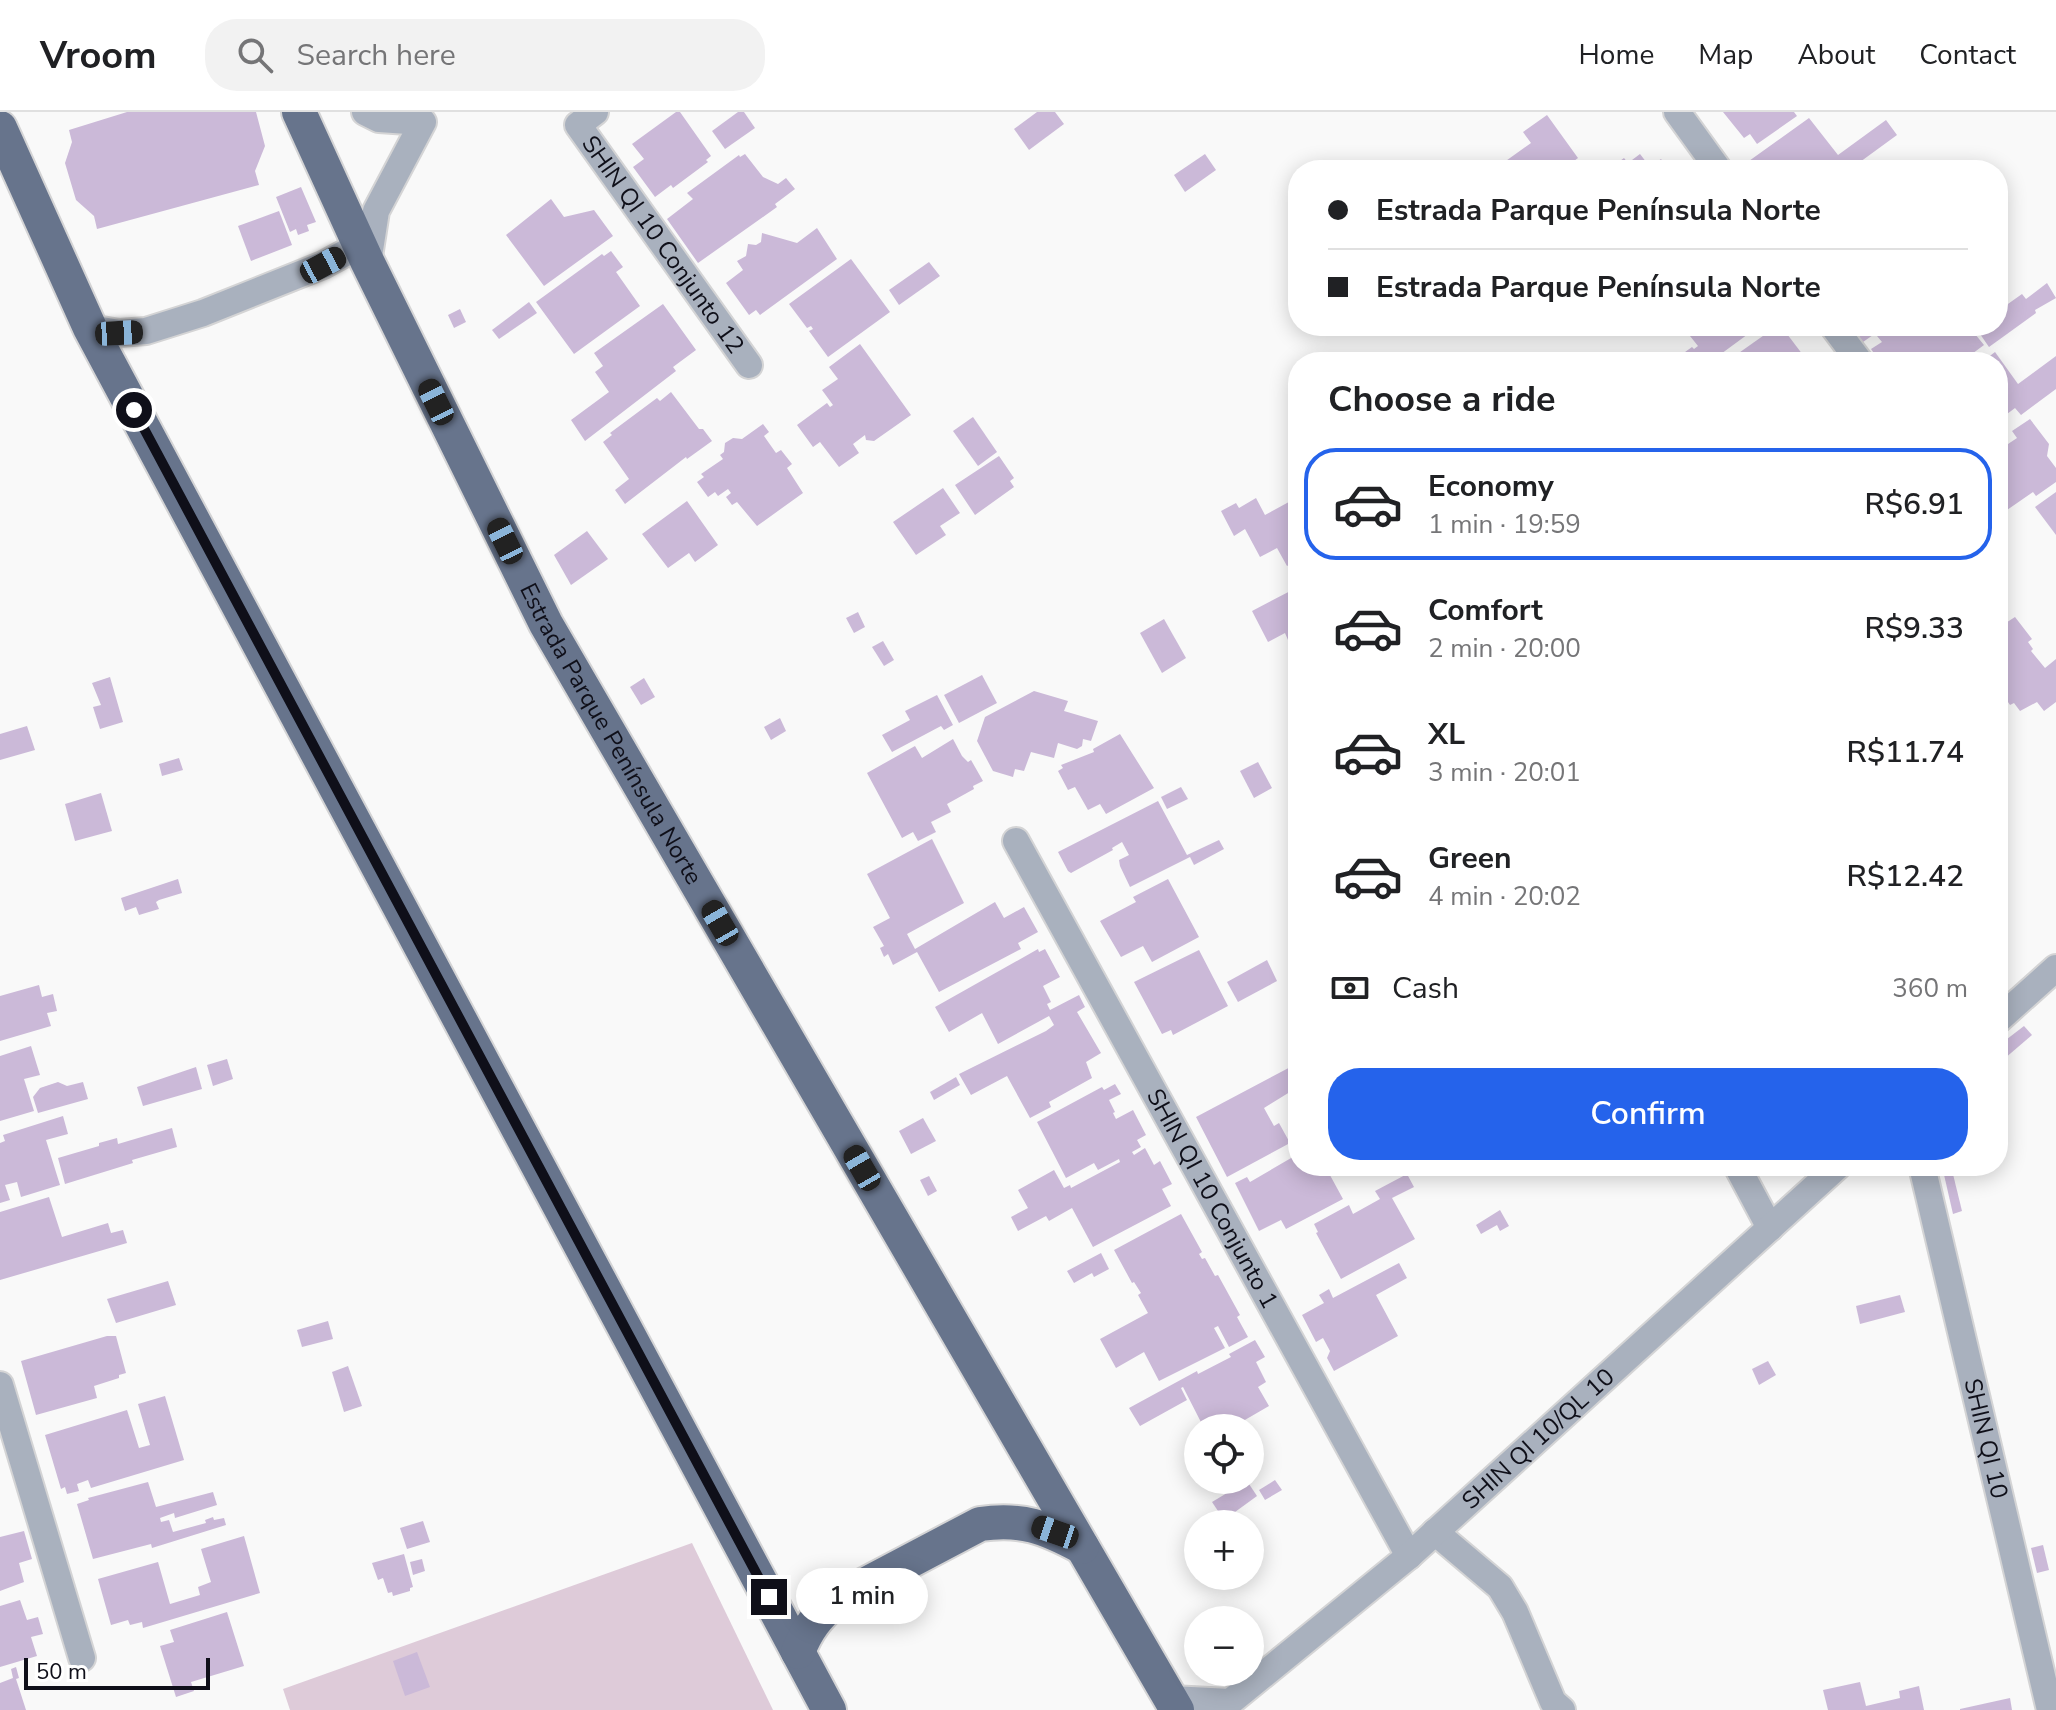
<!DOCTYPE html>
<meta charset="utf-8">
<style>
body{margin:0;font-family:"Nunito Sans",sans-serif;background:#f2f2f2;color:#202124;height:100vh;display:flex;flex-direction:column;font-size:30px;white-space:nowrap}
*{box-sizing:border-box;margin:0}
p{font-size:26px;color:#757577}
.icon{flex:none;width:44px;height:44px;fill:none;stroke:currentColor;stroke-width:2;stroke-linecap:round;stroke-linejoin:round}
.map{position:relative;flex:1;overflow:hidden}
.panel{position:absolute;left:1288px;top:240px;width:720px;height:824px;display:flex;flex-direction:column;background:#fff;border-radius:32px;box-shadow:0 4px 20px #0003}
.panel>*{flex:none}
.hud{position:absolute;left:1288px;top:48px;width:720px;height:176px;border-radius:32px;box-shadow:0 4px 20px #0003;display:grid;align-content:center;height:176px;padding:0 40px;background:#fff}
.buttons{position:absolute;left:1184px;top:1302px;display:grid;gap:16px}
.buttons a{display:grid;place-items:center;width:80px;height:80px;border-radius:50%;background:#fff;box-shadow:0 4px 20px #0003;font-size:40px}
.scale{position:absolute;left:24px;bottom:20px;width:186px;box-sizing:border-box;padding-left:8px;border:4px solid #0f0f19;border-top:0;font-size:22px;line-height:28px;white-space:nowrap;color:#0f0f19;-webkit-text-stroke:6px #fff;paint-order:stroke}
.end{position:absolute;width:36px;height:36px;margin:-18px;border:10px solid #0f0f19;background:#fff;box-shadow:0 0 0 4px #fff}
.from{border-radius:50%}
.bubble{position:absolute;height:56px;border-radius:28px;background:#fff;box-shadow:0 4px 20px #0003;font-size:26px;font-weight:600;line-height:56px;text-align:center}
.car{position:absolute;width:24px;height:48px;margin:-24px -12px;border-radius:10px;box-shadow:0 0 6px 2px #0007;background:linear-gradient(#222 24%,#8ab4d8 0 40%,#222 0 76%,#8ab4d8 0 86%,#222 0)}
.hud b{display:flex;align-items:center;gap:28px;height:76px;font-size:30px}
.hud b+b{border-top:2px solid #e0e0e0}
.hud i{width:20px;height:20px;background:#202124}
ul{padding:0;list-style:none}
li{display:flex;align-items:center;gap:24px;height:112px;margin:0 16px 12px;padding:0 24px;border:4px solid transparent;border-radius:32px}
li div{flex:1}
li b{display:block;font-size:30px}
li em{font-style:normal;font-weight:600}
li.selected{border-color:#2563eb}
li>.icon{width:72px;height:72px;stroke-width:1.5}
h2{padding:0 40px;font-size:36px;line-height:96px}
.pay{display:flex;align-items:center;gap:20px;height:88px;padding:0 40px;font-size:30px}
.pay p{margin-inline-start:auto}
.action{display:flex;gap:16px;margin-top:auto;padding:16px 40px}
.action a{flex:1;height:92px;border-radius:32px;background:#2563eb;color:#fff;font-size:32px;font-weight:600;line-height:92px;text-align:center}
header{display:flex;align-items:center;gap:48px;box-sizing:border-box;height:112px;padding:0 40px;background:#fff;border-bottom:2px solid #e0e0e0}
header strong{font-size:38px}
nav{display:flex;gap:44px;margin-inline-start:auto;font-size:28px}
.search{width:560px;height:72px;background:#f2f2f2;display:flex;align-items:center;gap:20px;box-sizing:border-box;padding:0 28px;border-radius:32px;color:#757577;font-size:30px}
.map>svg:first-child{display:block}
.green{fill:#decbd9}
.building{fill:#cbb9d8}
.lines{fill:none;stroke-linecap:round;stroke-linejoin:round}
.minor-casing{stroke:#d4d4d5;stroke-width:30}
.major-casing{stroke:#d4d4d5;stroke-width:38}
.minor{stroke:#a9b1be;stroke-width:26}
.major{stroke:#67748c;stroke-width:34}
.route{stroke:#0f0f19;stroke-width:10}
.labels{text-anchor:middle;stroke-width:6;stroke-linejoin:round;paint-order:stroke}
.street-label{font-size:24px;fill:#0f0f19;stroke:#fff}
</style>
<header>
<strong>Vroom</strong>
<div class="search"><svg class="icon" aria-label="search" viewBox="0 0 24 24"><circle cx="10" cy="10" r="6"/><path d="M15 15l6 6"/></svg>Search here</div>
<nav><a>Home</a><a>Map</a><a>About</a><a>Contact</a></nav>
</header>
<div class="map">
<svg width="2056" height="1598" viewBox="0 0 2056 1598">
<rect width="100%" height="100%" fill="#f9f9f9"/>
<path class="green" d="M692,1431L773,1598H290L283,1577Z"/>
<g class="building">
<path d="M127,0H256L265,34L255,59L259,73L97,117L94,104L76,88L65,51L72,30L69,18Z"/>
<path d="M676,0H680L711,44L706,48L708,50L673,76L671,73L655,85L633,55L644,47L632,32Z"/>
<path d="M738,0H744L755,16L725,37L712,19Z"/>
<path d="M1037,0H1055L1064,12L1029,38L1014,17Z"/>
<path d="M1723,0H1794L1797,4L1757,32L1750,22L1744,26Z"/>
<path d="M1547,3L1578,46L1562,58H1508L1503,51L1531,31L1523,20Z"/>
<path d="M1809,6L1838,43L1886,8L1897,23L1849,58H1745L1742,54Z"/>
<path d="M745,42L763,65L778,72L786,66L795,77L775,92L777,95L698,151L667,107L693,87L687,81L739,43L740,45Z"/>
<path d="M1205,42L1216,58L1185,80L1174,63Z"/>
<path d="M1640,42L1650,55L1661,47L1669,58H1608L1624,46L1628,51Z"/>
<path d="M301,75L316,110L307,113L309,119L298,123L296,117L290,120L276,85Z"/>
<path d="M551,87L564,105L594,98L613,124L544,174L506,123Z"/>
<path d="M279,99L292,133L251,149L238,114Z"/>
<path d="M817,116L837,147L760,203L756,198L749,203L726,171L743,158L737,149L746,144L748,132L756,133L761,130L762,121L797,131Z"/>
<path d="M611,139L623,155L616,160L640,194L574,242L536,190L602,142L604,144Z"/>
<path d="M851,147L890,200L828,245L809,219L813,217L811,214L807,216L789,192Z"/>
<path d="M929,150L940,164L899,193L889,178Z"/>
<path d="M2047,171L2056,186L2035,198L2036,201L1989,235L1980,222L1991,214H1998V199L2022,182L2026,187Z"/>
<path d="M529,190L537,201L499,227L492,218Z"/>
<path d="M663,192L696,238L673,255L676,259L585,329L571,308L609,280L595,260L603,254L594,241Z"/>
<path d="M460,197L466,210L454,216L448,203Z"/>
<path d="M1682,214H1759L1710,250H1671L1692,235L1694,237L1698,234Z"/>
<path d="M1777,214H1781L1806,247L1802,250H1726Z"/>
<path d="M1852,214H1886L1863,230Z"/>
<path d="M1890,214H1985L1975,222L1984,233L1961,250H1880L1871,237L1882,230L1877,224Z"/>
<path d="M860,232L911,303L874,329L866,328L865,323L853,332L859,341L839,355L820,330L813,335L797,313L827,291L830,295L833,293L822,278L838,267L829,255Z"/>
<path d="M1995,240L2018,272L2056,244V277L2021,303L2015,296L2007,302L2003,306L2008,313L1998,320V250H1982Z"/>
<path d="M671,280L699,317H703L712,329L687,347L686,345L625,392L615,378L629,367L603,330L612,323L610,321L657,286L660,289Z"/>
<path d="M973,305L997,340L978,354L953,319Z"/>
<path d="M2030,307L2049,332L2047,344L2056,356V370L2036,384L2033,380L2007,398L2000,388L1998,389V331L2004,327L2008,332L2017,326L2012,319Z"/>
<path d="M763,312L769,320L764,324L776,341L781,338L792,352L787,356L803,381L757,414L737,390L732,393L726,385L731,381L728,377L718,384L715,380L708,385L697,370L704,365L701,362L723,347L720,343L724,340L725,331L733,326L742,327Z"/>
<path d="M999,344L1014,366L1010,369L1014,375L975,403L955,373Z"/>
<path d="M943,376L960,401L940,414L946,423L916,443L893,410Z"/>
<path d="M2056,380V423L2035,395Z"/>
<path d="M1298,385V448L1287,454L1277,436L1260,445L1245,417L1234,424L1221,399L1236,391L1239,396L1256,386L1265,403Z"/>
<path d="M687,389L718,433L695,450L689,441L668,456L642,422Z"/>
<path d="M587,419L608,447L571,473L554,443Z"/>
<path d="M1298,475V522L1288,528L1285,521L1268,530L1252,499Z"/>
<path d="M858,500L865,515L854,521L846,506Z"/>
<path d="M2015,505L2032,527L2028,530L2033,537L2031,539L2045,556L2056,547V590L2044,599L2037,590L2020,599L2014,591L2010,593L1998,575V521L2003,517L2001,514Z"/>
<path d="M1164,507L1186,546L1162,561L1140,521Z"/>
<path d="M883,529L894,548L884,554L872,535Z"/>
<path d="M982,563L997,591L959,611L944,583Z"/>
<path d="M110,565L123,610L100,617L93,595L101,593L92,571Z"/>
<path d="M644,566L655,585L641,593L630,575Z"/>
<path d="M1034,579L1068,589L1064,599L1098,609L1091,629L1083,627L1082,634L1077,637L1058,631L1054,646L1031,640L1024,659L1015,657L1013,665L993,659L977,629L985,605Z"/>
<path d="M937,583L953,613L944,618L941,614L892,640L882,623L910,608L905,599Z"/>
<path d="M780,606L786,619L771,628L764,615Z"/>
<path d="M27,614L35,638L0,648V622Z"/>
<path d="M1120,622L1154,676L1106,702L1100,692L1088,698L1075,675L1068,678L1058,659L1063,656L1061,653L1094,640L1093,637Z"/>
<path d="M953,627L962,644L968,650L971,648L983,669L973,674L974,677L947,692L951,700L931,710L936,720L918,729L913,720L902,726L867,661L915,634L922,646Z"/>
<path d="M179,646L183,658L162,664L159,652Z"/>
<path d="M1258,650L1272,676L1254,686L1240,659Z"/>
<path d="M1181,675L1188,687L1167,697L1161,685Z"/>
<path d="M101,681L112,719L75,729L65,692Z"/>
<path d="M1158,689L1187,743L1219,728L1224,737L1194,753L1190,745L1130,775L1120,754L1119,748L1129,743L1122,730L1112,736L1113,738L1071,761L1068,759L1058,740Z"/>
<path d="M932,727L964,791L907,822L915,837L995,790L1004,806L1024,795L1038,820L1018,831L1021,837L939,880L917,840L893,853L888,842L884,845L880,836L884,834L873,815L890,806L867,762Z"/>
<path d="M178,767L182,781L159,788L156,790L159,797L139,803L136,795L125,799L121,786Z"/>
<path d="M1168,767L1199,825L1152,850L1143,834L1121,845L1100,809L1136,790L1133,785Z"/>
<path d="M1038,837L1039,840L1045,837L1060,865L1043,874L1051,890L1047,892L1050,898L1079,883L1085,895L1077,900L1101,941L1086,950L1092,966L1049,990L1051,995L1030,1006L1007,964L971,983L959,962L1046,919L1054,913L1049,904L998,932L982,901L949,920L935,895Z"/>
<path d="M1199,838L1228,894L1173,923L1171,918L1162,922L1134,870Z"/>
<path d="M1267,848L1277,869L1238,890L1227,870Z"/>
<path d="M39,873L42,885L53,882L57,899L47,901L51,914L0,929V884Z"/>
<path d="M2024,914L2032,923L2004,947L1998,940V934Z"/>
<path d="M31,934L40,963L24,967L34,999L0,1009V944Z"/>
<path d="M227,947L233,967L213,974L207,953Z"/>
<path d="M1298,951V975L1264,996L1274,1014L1279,1011L1290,1031L1227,1065L1196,1005Z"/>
<path d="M196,955L202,977L143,994L137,975Z"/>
<path d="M956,965L960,973L934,988L930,980Z"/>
<path d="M58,970L67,974L83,970L88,987L38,1001L33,985L40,976Z"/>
<path d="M1115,972L1121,982L1109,988L1115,1000L1113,1001L1116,1007L1133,998L1146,1023L1137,1028L1141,1035L1132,1040L1134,1043L1145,1036L1154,1053L1160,1049L1172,1072L1162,1077L1171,1094L1093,1135L1072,1096L1049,1109L1046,1104L1018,1119L1011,1105L1028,1096L1018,1078L1054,1058L1064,1076L1070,1073L1071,1076L1120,1050L1119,1047L1098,1058L1094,1051L1066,1066L1037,1010L1102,975L1104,978Z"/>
<path d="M63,1004L68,1022L46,1028L60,1073L21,1085L17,1070L5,1073L10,1088L0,1091V1031L5,1029L3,1023Z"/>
<path d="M923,1006L936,1029L911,1042L899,1019Z"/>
<path d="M172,1016L177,1035L132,1048L133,1051L65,1072L58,1046L99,1034V1031L117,1026L118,1032Z"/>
<path d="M1298,1042V1054H1325L1343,1087L1286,1117L1281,1108L1259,1119L1235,1071L1247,1065L1250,1070Z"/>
<path d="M1942,1054H1951L1962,1099L1953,1102Z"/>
<path d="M1407,1062L1414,1075L1392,1086L1415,1127L1341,1167L1316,1121L1318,1120L1314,1112L1349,1093L1353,1102L1380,1087L1375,1079Z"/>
<path d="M929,1064L937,1079L928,1084L920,1068Z"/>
<path d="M49,1085L62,1125L108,1111L111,1121L123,1118L127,1131L0,1168V1100Z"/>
<path d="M1500,1098L1509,1114L1500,1119L1497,1113L1481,1122L1476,1113Z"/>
<path d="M1181,1102L1202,1140L1199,1142L1202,1147L1205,1146L1215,1164L1218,1163L1240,1203L1237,1205L1248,1225L1229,1235L1218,1214L1214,1216L1225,1236L1159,1269L1144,1240L1116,1256L1100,1227L1148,1201L1138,1183L1141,1181L1134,1170L1132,1171L1114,1138Z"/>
<path d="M1101,1141L1109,1157L1094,1165L1092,1161L1074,1171L1067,1159Z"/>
<path d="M1399,1151L1407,1166L1376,1183L1398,1224L1334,1259L1327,1246L1330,1239L1323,1226L1316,1230L1302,1203L1324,1191L1319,1183L1329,1177L1333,1186Z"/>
<path d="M168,1169L176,1193L116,1211L107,1187Z"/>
<path d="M1900,1183L1905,1200L1860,1212L1856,1194Z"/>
<path d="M328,1209L333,1227L302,1235L297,1218Z"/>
<path d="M107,1224H116L126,1261L119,1263V1266L94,1274L97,1286L36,1303L21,1249Z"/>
<path d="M1255,1228L1265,1245L1256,1250L1266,1270L1258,1275L1269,1294L1231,1316H1204L1183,1275L1181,1276L1187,1288L1140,1314L1129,1296L1197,1259L1198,1262L1231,1245L1229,1242Z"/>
<path d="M1768,1249L1776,1263L1759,1273L1752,1257Z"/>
<path d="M348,1254L362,1294L344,1300L332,1260Z"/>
<path d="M165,1284L184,1348L91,1376L88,1368L77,1372L79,1379L67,1382L65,1375L61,1377L45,1323L127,1298L139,1336L150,1333L138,1292Z"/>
<path d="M1275,1368L1282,1378L1265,1388L1259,1378Z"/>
<path d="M1247,1369L1257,1384L1224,1408L1212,1390Z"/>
<path d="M148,1370L156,1395L213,1380L217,1393L175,1406L174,1401L160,1406L161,1410L169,1408L173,1420L206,1411L205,1408L213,1405L214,1408L224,1406L226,1413L152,1436L151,1432L93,1447L77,1392L89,1388L88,1386Z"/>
<path d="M423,1409L430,1430L407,1437L400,1416Z"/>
<path d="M24,1419L32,1447L19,1451L24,1470L0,1479V1425Z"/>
<path d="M244,1424L260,1481L143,1516L142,1510L130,1513L128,1508L111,1513L98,1467L158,1450L170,1492L200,1483L198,1475L211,1470L201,1437Z"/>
<path d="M2043,1433L2049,1458L2037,1461L2031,1436Z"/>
<path d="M404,1442L413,1475L410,1476V1479L393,1484L392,1480L388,1481L383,1466L378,1468L372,1451Z"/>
<path d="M422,1447L425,1459L413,1463L410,1450Z"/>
<path d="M20,1488L27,1508L38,1505L43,1522L31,1525L37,1544L0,1555V1494Z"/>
<path d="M227,1500L244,1554L191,1570L194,1579L176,1585L160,1534L174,1530L170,1518Z"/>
<path d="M417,1540L430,1575L405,1584L393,1549Z"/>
<path d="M16,1555L19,1566L16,1567L26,1598H0V1571L13,1566L11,1557Z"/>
<path d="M1860,1570L1866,1594L1900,1586L1899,1579L1919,1574L1924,1598H1828L1823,1578Z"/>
<path d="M2010,1586L2012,1598H1960V1597Z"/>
</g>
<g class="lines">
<g class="minor-casing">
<g id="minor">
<path d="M365,0L379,7L423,10L376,99L368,151"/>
<path id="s1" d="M595,0L578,13L749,253"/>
<path d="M1677,0L1719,58"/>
<path d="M1833,214L1860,250"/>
<path d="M90,216L119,221L146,219L203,201L323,153L360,133"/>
<path id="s2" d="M1016,729L1409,1444"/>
<path d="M1998,908L2056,856"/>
<path d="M1737,1054L1770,1116"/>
<path id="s3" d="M1922,1054L2050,1598"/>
<path d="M0,1273L82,1546"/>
<path d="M1435,1420L1500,1475L1515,1500L1553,1590L1562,1598"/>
<path d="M1171,1587L1230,1590"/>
<path id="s4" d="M1227,1598L1230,1590L1409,1444L1838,1054"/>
</g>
</g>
<g class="major-casing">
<g id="major">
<path id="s5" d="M299,0L367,149L546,512L1177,1598"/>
<path d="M0,16L90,216L829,1598"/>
<path d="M798,1540C807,1517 817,1504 836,1488L980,1412C1022,1406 1045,1415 1082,1435"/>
</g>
</g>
<use href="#minor" class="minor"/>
<use href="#major" class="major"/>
</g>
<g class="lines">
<path class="route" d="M134,298L769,1485"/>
</g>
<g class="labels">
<g class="street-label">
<text dy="8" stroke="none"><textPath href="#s1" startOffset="168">SHIN QI 10 Conjunto 12</textPath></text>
<text dy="8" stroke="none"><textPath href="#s5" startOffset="696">Estrada Parque Península Norte</textPath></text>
<text dy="8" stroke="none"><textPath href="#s2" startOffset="408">SHIN QI 10 Conjunto 1</textPath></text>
<text dy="8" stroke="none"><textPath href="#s3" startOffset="280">SHIN QI 10</textPath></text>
<text dy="8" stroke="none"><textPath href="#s4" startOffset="414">SHIN QI 10/QL 10</textPath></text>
</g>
</g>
</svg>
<div class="buttons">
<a><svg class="icon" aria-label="locate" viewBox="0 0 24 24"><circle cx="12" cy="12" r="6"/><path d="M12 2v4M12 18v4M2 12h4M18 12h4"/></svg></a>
<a>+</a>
<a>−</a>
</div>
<div class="scale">50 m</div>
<i class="end from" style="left:134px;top:298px"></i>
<i class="end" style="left:769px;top:1485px"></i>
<div class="bubble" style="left:796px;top:1456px;width:132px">1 min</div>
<i class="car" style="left:323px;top:153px;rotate:62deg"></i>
<i class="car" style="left:119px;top:221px;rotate:87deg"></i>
<i class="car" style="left:436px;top:290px;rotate:334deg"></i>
<i class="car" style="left:505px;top:429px;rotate:334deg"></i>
<i class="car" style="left:720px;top:811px;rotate:330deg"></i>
<i class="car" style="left:862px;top:1056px;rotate:330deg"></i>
<i class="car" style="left:1055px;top:1420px;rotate:289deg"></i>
<div class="hud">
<b><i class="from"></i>Estrada Parque Península Norte</b>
<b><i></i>Estrada Parque Península Norte</b>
</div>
<section class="panel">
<h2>Choose a ride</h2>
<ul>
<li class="selected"><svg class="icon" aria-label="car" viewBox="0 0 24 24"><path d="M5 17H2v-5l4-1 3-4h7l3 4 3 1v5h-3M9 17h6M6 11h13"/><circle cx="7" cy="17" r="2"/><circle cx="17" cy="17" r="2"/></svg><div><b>Economy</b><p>1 min · 19:59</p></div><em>R$6.91</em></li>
<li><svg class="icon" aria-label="car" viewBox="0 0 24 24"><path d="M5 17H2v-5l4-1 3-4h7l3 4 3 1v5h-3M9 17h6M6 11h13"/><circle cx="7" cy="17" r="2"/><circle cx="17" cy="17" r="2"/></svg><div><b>Comfort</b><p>2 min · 20:00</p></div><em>R$9.33</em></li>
<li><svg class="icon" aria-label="car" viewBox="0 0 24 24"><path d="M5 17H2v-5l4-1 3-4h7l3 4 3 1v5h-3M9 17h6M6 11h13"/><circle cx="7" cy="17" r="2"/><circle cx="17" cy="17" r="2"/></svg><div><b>XL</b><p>3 min · 20:01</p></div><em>R$11.74</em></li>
<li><svg class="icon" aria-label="car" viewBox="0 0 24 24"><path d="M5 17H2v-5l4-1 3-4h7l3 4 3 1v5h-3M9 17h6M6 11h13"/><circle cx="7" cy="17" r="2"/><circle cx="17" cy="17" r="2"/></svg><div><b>Green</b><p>4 min · 20:02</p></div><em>R$12.42</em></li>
</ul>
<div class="pay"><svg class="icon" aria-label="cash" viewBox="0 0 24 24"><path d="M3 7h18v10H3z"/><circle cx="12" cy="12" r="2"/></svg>Cash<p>360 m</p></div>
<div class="action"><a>Confirm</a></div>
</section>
</div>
